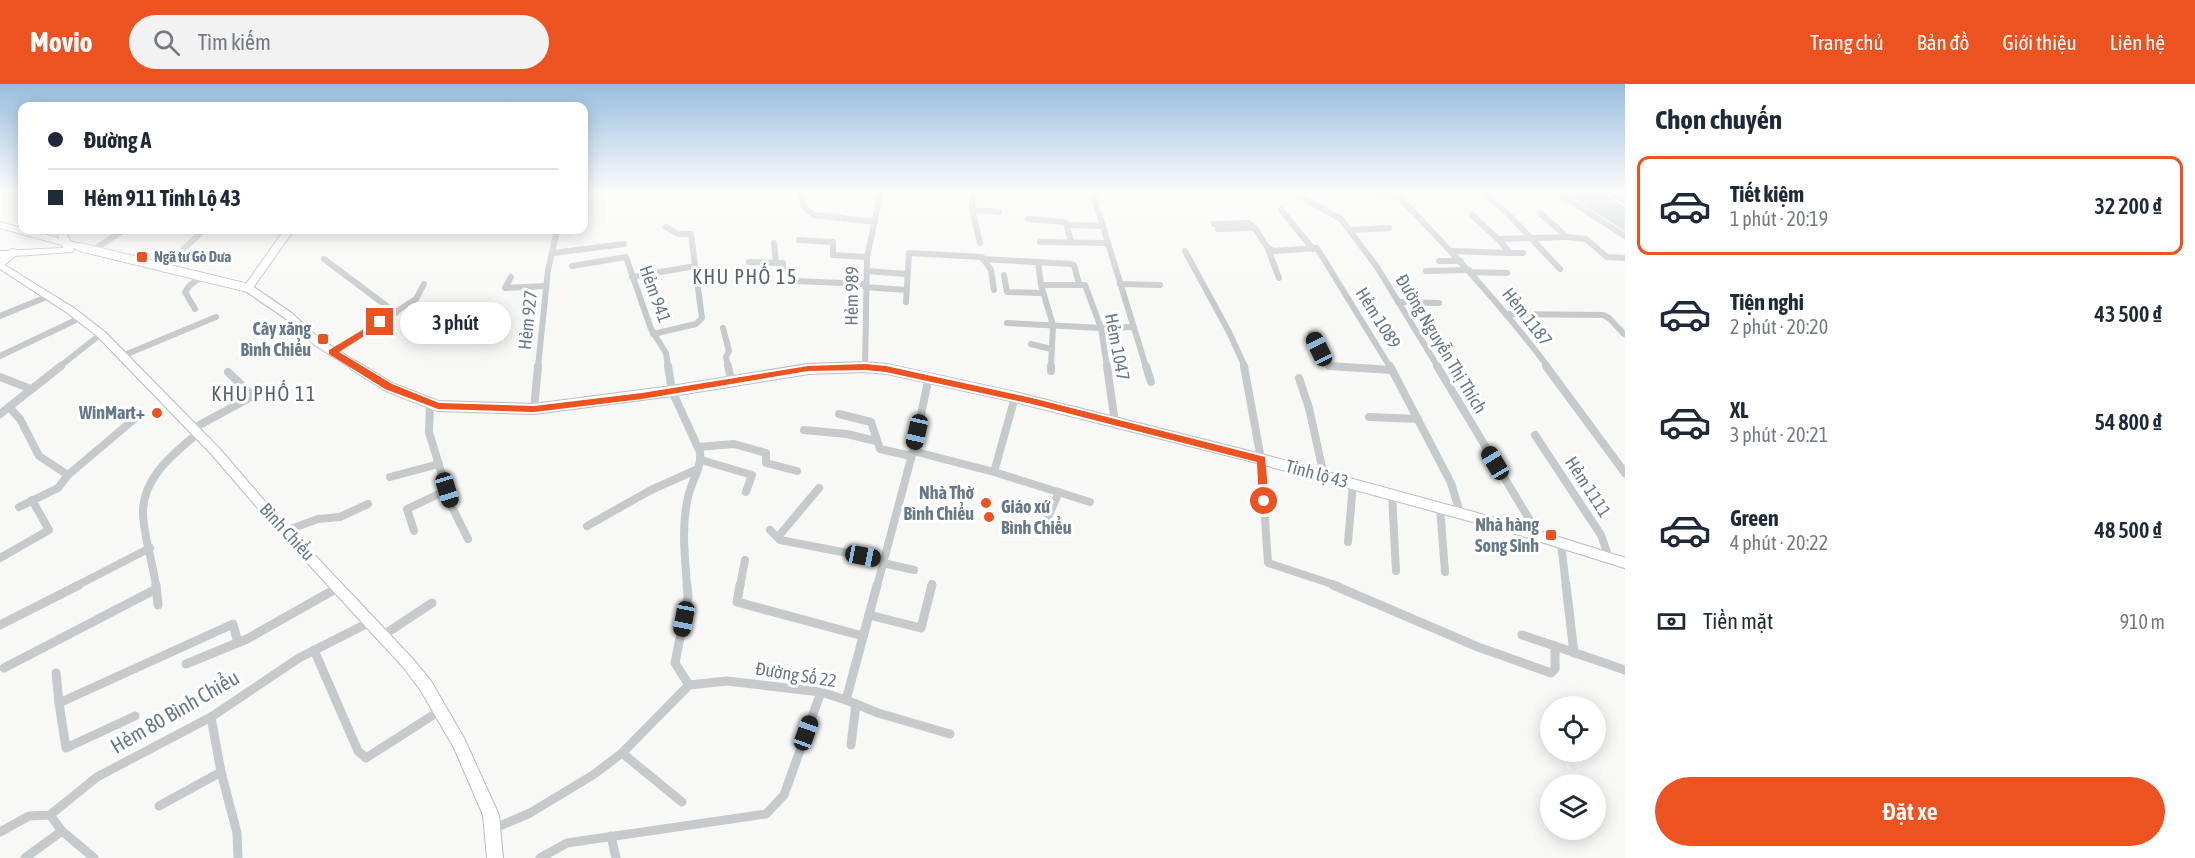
<!DOCTYPE html>
<html lang="vi">
<meta charset="utf-8">
<style>
body{margin:0;font-family:"Asap Condensed",sans-serif;background:#f2f2f3;color:#1f2937;height:100vh;display:flex;flex-direction:column;font-size:22px;white-space:nowrap}
*{box-sizing:border-box;margin:0}
p{font-size:20px;color:#747a83}
.icon{flex:none;width:33px;height:33px;fill:none;stroke:currentColor;stroke-width:2;stroke-linecap:round;stroke-linejoin:round}
.map{position:relative;flex:1;overflow:hidden}
.side{display:flex;flex-direction:column;background:#fff;width:570px}
.side>*{flex:none}
.guide{position:absolute;left:18px;top:18px;width:570px;height:132px;border-radius:12px;box-shadow:0 3px 15px #0003;display:grid;align-content:center;height:132px;padding:0 30px;background:#fff}
.buttons{position:absolute;left:1540px;top:612px;display:grid;gap:12px}
.buttons a{display:grid;place-items:center;width:66px;height:66px;border-radius:50%;background:#fff;box-shadow:0 3px 15px #0003;font-size:30px}
.end{position:absolute;width:27px;height:27px;margin:-14px;border:8px solid #ed5221;background:#fff;box-shadow:0 0 0 3px #fff}
.from{border-radius:50%}
.bubble{position:absolute;height:42px;border-radius:21px;background:#fff;box-shadow:0 3px 15px #0003;font-size:20px;font-weight:600;line-height:42px;text-align:center}
.car{position:absolute;width:18px;height:36px;margin:-18px -9px;border-radius:8px;box-shadow:0 0 4px 2px #0007;background:linear-gradient(#222 24%,#8ab4d8 0 40%,#222 0 76%,#8ab4d8 0 86%,#222 0)}
.guide b{display:flex;align-items:center;gap:21px;height:57px;font-size:22px}
.guide b+b{border-top:2px solid #e0e1e3}
.guide i{width:15px;height:15px;background:#1f2937}
ul{padding:0;list-style:none}
li{display:flex;align-items:center;gap:18px;height:99px;margin:0 12px 9px;padding:0 18px;border:3px solid transparent;border-radius:12px}
li div{flex:1}
li b{display:block;font-size:22px}
li em{font-style:normal;font-weight:600}
li.selected{border-color:#ed5221}
li>.icon{width:54px;height:54px;stroke-width:1.5}
h2{padding:0 30px;font-size:27px;line-height:72px}
.pay{display:flex;align-items:center;gap:15px;height:66px;padding:0 30px;font-size:22px}
.pay p{margin-inline-start:auto}
.cta{display:flex;gap:12px;margin-top:auto;padding:12px 30px}
.cta a{flex:1;height:69px;border-radius:36px;background:#ed5221;color:#fff;font-size:24px;font-weight:600;line-height:69px;text-align:center}
header{display:flex;align-items:center;gap:36px;box-sizing:border-box;height:84px;padding:0 30px;background:#ed5221;color:#fff}
header strong{font-size:28px}
nav{display:flex;gap:33px;margin-inline-start:auto;font-size:21px}
.search{width:420px;height:54px;background:#f2f2f3;display:flex;align-items:center;gap:15px;box-sizing:border-box;padding:0 21px;border-radius:33px;color:#747a83;font-size:22px}
main{display:flex;flex:1;min-height:0}
.map>svg:first-child{display:block}
.water{fill:#c0cbd0}
.lines{fill:none;stroke-linecap:round;stroke-linejoin:round}
.secondary-far1-casing{stroke:#b8bec2;stroke-width:10}
.secondary-casing{stroke:#b8bec2;stroke-width:12}
.primary-casing{stroke:#b9bdc1;stroke-width:2}
.trunk-casing{stroke:#babec1;stroke-width:2}
.minor-far2{stroke:#c6cacd;stroke-width:6}
.minor-far1{stroke:#c6cacd;stroke-width:8}
.minor{stroke:#c6cacd;stroke-width:9}
.secondary-far1{stroke:#fff;stroke-width:8}
.secondary{stroke:#fff;stroke-width:10}
.primary{fill:#fff;fill-rule:evenodd}
.trunk{fill:#fff;fill-rule:evenodd}
.route{fill:#ed5221}
.poi-dot{fill:#ed5221;stroke:#fff;stroke-width:2}
.labels{text-anchor:middle;stroke-width:6;stroke-linejoin:round;paint-order:stroke}
.far-poi-label{font-size:15px;font-weight:bold;fill:#667988;stroke:#fff;text-anchor:start}
.street-label{font-size:18px;fill:#667988;stroke:#fff}
.poi-label{font-size:18px;font-weight:bold;fill:#667988;stroke:#fff;text-anchor:end}
.neighbourhood-label{font-size:20px;letter-spacing:1.5px;fill:#54626d;stroke:#fff}
.near-street-label{font-size:21px;fill:#667988;stroke:#fff}
</style>
<header>
<strong>Movio</strong>
<div class="search"><svg class="icon" aria-label="search" viewBox="0 0 24 24"><circle cx="10" cy="10" r="6"/><path d="M15 15l6 6"/></svg>Tìm kiếm</div>
<nav><a>Trang chủ</a><a>Bản đồ</a><a>Giới thiệu</a><a>Liên hệ</a></nav>
</header>
<main>
<div class="map">
<svg width="1625" height="774" viewBox="0 0 1625 774">
<rect width="100%" height="100%" fill="#f8f8f6"/>
<path class="water" d="M1562,107H1599L1625,123V147Z"/>
<g class="lines">
<g class="secondary-far1-casing">
<g id="secondary-far1">
<path d="M80,163L248,204L289,232L316,257L357,283"/>
<path d="M0,179L13,169"/>
<path d="M248,204L289,146"/>
<path d="M856,283H869"/>
</g>
</g>
<g class="secondary-casing">
<path id="secondary" d="M355,282L389,303L438,322L534,325L672,307L808,285L865,283L887,285L1015,313L1261,375L1510,443L1625,479"/>
</g>
<g class="primary-casing">
<g id="primary">
<path d="M0,138L83,161L85,163L80,166L0,144Z"/>
<path d="M0,178L74,224L105,248L221,366L274,428L413,575L431,597L464,654L499,731L503,774H487L483,731L454,664L421,607L403,583L266,434L213,372L97,252L66,228L0,185Z"/>
</g>
</g>
<g class="trunk-casing">
<path id="trunk" d="M56,146H65L74,166L72,168L0,173V167L63,164Z"/>
</g>
<g class="minor-far2">
<path d="M973,107L972,124L980,159"/>
<path d="M1092,107L1146,283"/>
<path d="M1290,107L1341,135L1377,183L1438,283"/>
<path d="M1393,107C1448,163 1501,220 1548,283"/>
<path d="M1481,107L1509,131L1560,185"/>
<path d="M1555,107L1625,152"/>
<path d="M1608,107L1625,117"/>
<path d="M800,111L805,124L814,131L875,138"/>
<path d="M1379,112H1398"/>
<path d="M973,126L999,128"/>
<path d="M1281,126L1313,165"/>
<path d="M1472,131L1498,155L1567,153L1540,129"/>
<path d="M1028,135L1066,138L1071,158"/>
<path d="M1214,140L1248,139C1261,145 1261,163 1274,167L1317,164L1390,283"/>
<path d="M1067,141L1103,142"/>
<path d="M666,143L678,150H691L695,182"/>
<path d="M1218,145L1255,144"/>
<path d="M1350,146L1389,144"/>
<path d="M1567,153L1586,155L1607,173L1625,174"/>
<path d="M799,156L833,158V171L867,173"/>
<path d="M1040,158L1107,159"/>
<path d="M774,159L776,179"/>
<path d="M1268,165L1279,194"/>
<path d="M93,166L124,146"/>
<path d="M1185,167L1229,248L1245,283"/>
<path d="M1452,167L1510,169L1498,155"/>
<path d="M553,169L624,160"/>
<path d="M1510,169H1523"/>
<path d="M324,175L396,229"/>
<path d="M983,175L1071,180L1074,181L1079,200"/>
<path d="M1439,177H1461"/>
<path d="M749,178L783,179V185L792,187L796,197L865,200"/>
<path d="M1038,178L1041,201"/>
<path d="M572,182L626,173L651,245L666,269L668,283"/>
<path d="M163,184L204,146"/>
<path d="M867,187L906,190"/>
<path d="M1426,187L1469,186"/>
<path d="M1470,188L1507,189"/>
<path d="M1004,191L1007,208L1043,209"/>
<path d="M511,193L505,204L546,202"/>
<path d="M632,193L695,182L702,234L696,240L653,250"/>
<path d="M1120,200L1160,201"/>
<path d="M865,203L906,206"/>
<path d="M906,218L909,169L982,173L991,186L994,206"/>
<path d="M1398,218L1439,219"/>
<path d="M195,225L185,208L190,201L202,193"/>
<path d="M1506,230L1603,231L1609,234L1624,250"/>
<path d="M0,232L49,212"/>
<path d="M1007,239L1101,244L1133,243"/>
<path d="M723,244L729,267L726,273L728,283"/>
<path d="M1311,250L1330,283H1337"/>
<path d="M1031,260L1051,265"/>
<path d="M332,268L416,215L424,200"/>
<path d="M0,272L80,234"/>
<path d="M122,272L216,233"/>
<path d="M59,283L101,250"/>
<path d="M538,283L548,186L556,151"/>
<path d="M865,283L867,173L881,107"/>
<path d="M1051,283L1053,241L1041,201H1085L1101,244L1107,283"/>
</g>
<g class="minor-far1">
<path d="M668,282L672,307L700,368C702,384 691,398 688,413C681,443 685,472 687,502"/>
<path d="M728,282L731,296"/>
<path d="M1107,282L1115,339"/>
<path d="M1146,282L1151,298"/>
<path d="M1244,282L1261,375L1268,479L1338,502"/>
<path d="M1329,282L1392,286"/>
<path d="M1390,282L1451,399L1460,429"/>
<path d="M1437,282L1540,453"/>
<path d="M1546,282L1625,389"/>
<path d="M1051,287V282"/>
<path d="M0,293L31,305"/>
<path d="M1299,294L1309,324L1324,392"/>
<path d="M430,319L429,348L451,421L468,455"/>
<path d="M9,323L20,335L39,372L68,391"/>
<path d="M534,325L538,282"/>
<path d="M0,330L61,282"/>
<path d="M839,330L871,338L880,365L911,372"/>
<path d="M1369,333L1418,335"/>
<path d="M192,345L253,312L228,288"/>
<path d="M804,346L847,350L876,357"/>
<path d="M1535,351L1601,451L1609,474"/>
<path d="M698,363L734,360L766,369V379L797,387"/>
<path d="M913,367L994,388L1090,418"/>
<path d="M701,376L752,391L746,408"/>
<path d="M994,388L1015,313"/>
<path d="M390,393L439,380"/>
<path d="M1392,410L1396,487"/>
<path d="M19,423L58,404L68,391L139,331"/>
<path d="M1440,423L1445,488"/>
<path d="M1048,433L1059,408"/>
<path d="M587,442L651,406L698,385"/>
<path d="M770,446L780,456L884,476"/>
<path d="M285,447L318,435L340,433L368,420"/>
<path d="M414,447L407,425L447,406"/>
<path d="M778,453L819,404"/>
<path d="M1348,458L1353,400"/>
<path d="M1561,459L1566,502"/>
<path d="M0,474L49,446L32,416"/>
<path d="M883,479L914,486"/>
<path d="M76,502L150,464"/>
<path d="M156,502C153,479 143,450 143,428C143,394 173,370 197,350"/>
<path d="M740,502L745,476"/>
<path d="M877,502L913,367L929,293"/>
<path d="M931,502L932,500"/>
</g>
<g class="minor">
<path d="M156,501L158,521"/>
<path d="M687,501L688,513L675,579L689,601"/>
<path d="M740,501L737,518L863,552"/>
<path d="M1333,501L1478,563L1551,589L1555,585V562L1625,586"/>
<path d="M1566,501L1574,569"/>
<path d="M869,531L921,544L932,501"/>
<path d="M0,541L79,501"/>
<path d="M1522,551L1555,562"/>
<path d="M382,552L432,519"/>
<path d="M314,566L358,667L366,674L441,626"/>
<path d="M186,580L247,555L339,503"/>
<path d="M4,584L156,505"/>
<path d="M56,589L59,619"/>
<path d="M846,616L878,629L950,650"/>
<path d="M135,632L66,664L59,619L233,540L238,559"/>
<path d="M211,633L221,688L237,749L238,774"/>
<path d="M851,661L856,620"/>
<path d="M622,669L682,718"/>
<path d="M159,722L221,688"/>
<path d="M493,745L530,729L593,691L622,669L689,601L727,597L821,608L846,616L877,501"/>
<path d="M62,747L94,774"/>
<path d="M0,748L29,732L50,731L97,693L211,633L299,574L370,538"/>
<path d="M611,752L616,774"/>
<path d="M25,774L62,747L50,731"/>
<path d="M540,774L567,759L766,730L784,711L821,608"/>
</g>
<use href="#secondary-far1" class="secondary-far1"/>
<use href="#secondary" class="secondary"/>
<use href="#primary" class="primary"/>
<use href="#trunk" class="trunk"/>
</g>
<linearGradient id="sky" x2="0" y2="1"><stop stop-color="#98bdde"/><stop offset="0.5" stop-color="#fcfcfb"/><stop offset="1" stop-color="#fcfcfb" stop-opacity="0"/></linearGradient>
<rect width="1625" height="215" fill="url(#sky)"/>
<path class="route" d="M380,236H383V240L339,268L392,300L439,319L534,322L642,309L808,282L865,280L886,282L1032,314L1265,373L1269,417L1264,421L1259,417L1257,378L1032,320L886,288L865,286L808,287L642,315L534,328L438,325L385,305L329,270V266Z"/>
<g class="poi-dot">
<rect x="136" y="167" width="12" height="12" rx="3"/>
<rect x="317" y="249" width="12" height="12" rx="3"/>
<circle cx="157" cy="329" r="6"/>
<circle cx="986" cy="419" r="6"/>
<circle cx="989" cy="433" r="6"/>
<rect x="1545" y="445" width="12" height="12" rx="3"/>
</g>
<g class="labels">
<g class="far-poi-label">
<text x="154" y="178">Ngã tư Gò Dưa</text>
</g>
<g class="street-label">
<text transform="translate(655 210) rotate(70)" y="6">Hẻm 941</text>
<text transform="translate(852 212) rotate(-89)" y="6">Hẻm 989</text>
<text transform="translate(1527 233) rotate(52)" y="6">Hẻm 1187</text>
<text transform="translate(1378 234) rotate(58)" y="6">Hẻm 1089</text>
<text transform="translate(528 236) rotate(-84)" y="6">Hẻm 927</text>
<text transform="translate(1441 260) rotate(59)" y="6">Đường Nguyễn Thị Thích</text>
<text transform="translate(1117 263) rotate(79)" y="6">Hẻm 1047</text>
<text transform="translate(1317 390) rotate(15)" y="6">Tỉnh lộ 43</text>
<text transform="translate(1588 403) rotate(57)" y="6">Hẻm 1111</text>
<text transform="translate(287 448) rotate(47)" y="6">Bình Chiểu</text>
<text transform="translate(796 591) rotate(9)" y="6">Đường Số 22</text>
</g>
<g class="poi-label">
<text x="311" y="251">Cây xăng<tspan x="311" dy="21">Bình Chiểu</tspan></text>
<text x="145" y="335">WinMart+</text>
<text x="974" y="415">Nhà Thờ<tspan x="974" dy="21">Bình Chiểu</tspan></text>
<text x="1001" y="429" text-anchor="start">Giáo xứ<tspan x="1001" dy="21">Bình Chiểu</tspan></text>
<text x="1539" y="447">Nhà hàng<tspan x="1539" dy="21">Song Sinh</tspan></text>
</g>
<g class="neighbourhood-label">
<text x="745" y="200">KHU PHỐ 15</text>
<text x="264" y="317">KHU PHỐ 11</text>
</g>
<g class="near-street-label">
<text transform="translate(175 628) rotate(-30)" y="7">Hẻm 80 Bình Chiểu</text>
</g>
</g>
</svg>
<div class="buttons">
<a><svg class="icon" aria-label="locate" viewBox="0 0 24 24"><circle cx="12" cy="12" r="6"/><path d="M12 2v4M12 18v4M2 12h4M18 12h4"/></svg></a>
<a><svg class="icon" aria-label="layers" viewBox="0 0 24 24"><path d="M12 4l9 5-9 5-9-5zM3 14l9 5 9-5"/></svg></a>
</div>
<i class="end from" style="left:1264px;top:417px"></i>
<i class="end" style="left:380px;top:238px"></i>
<div class="bubble" style="left:400px;top:218px;width:111px">3 phút</div>
<i class="car" style="left:1319px;top:265px;rotate:334deg"></i>
<i class="car" style="left:917px;top:348px;rotate:193deg"></i>
<i class="car" style="left:1495px;top:379px;rotate:329deg"></i>
<i class="car" style="left:447px;top:406px;rotate:163deg"></i>
<i class="car" style="left:863px;top:472px;rotate:101deg"></i>
<i class="car" style="left:684px;top:535px;rotate:191deg"></i>
<i class="car" style="left:806px;top:649px;rotate:20deg"></i>
<div class="guide">
<b><i class="from"></i>Đường A</b>
<b><i></i>Hẻm 911 Tỉnh Lộ 43</b>
</div>
</div>
<section class="side">
<h2>Chọn chuyến</h2>
<ul>
<li class="selected"><svg class="icon" aria-label="car" viewBox="0 0 24 24"><path d="M5 17H2v-5l4-1 3-4h7l3 4 3 1v5h-3M9 17h6M6 11h13"/><circle cx="7" cy="17" r="2"/><circle cx="17" cy="17" r="2"/></svg><div><b>Tiết kiệm</b><p>1 phút · 20:19</p></div><em>32 200 ₫</em></li>
<li><svg class="icon" aria-label="car" viewBox="0 0 24 24"><path d="M5 17H2v-5l4-1 3-4h7l3 4 3 1v5h-3M9 17h6M6 11h13"/><circle cx="7" cy="17" r="2"/><circle cx="17" cy="17" r="2"/></svg><div><b>Tiện nghi</b><p>2 phút · 20:20</p></div><em>43 500 ₫</em></li>
<li><svg class="icon" aria-label="car" viewBox="0 0 24 24"><path d="M5 17H2v-5l4-1 3-4h7l3 4 3 1v5h-3M9 17h6M6 11h13"/><circle cx="7" cy="17" r="2"/><circle cx="17" cy="17" r="2"/></svg><div><b>XL</b><p>3 phút · 20:21</p></div><em>54 800 ₫</em></li>
<li><svg class="icon" aria-label="car" viewBox="0 0 24 24"><path d="M5 17H2v-5l4-1 3-4h7l3 4 3 1v5h-3M9 17h6M6 11h13"/><circle cx="7" cy="17" r="2"/><circle cx="17" cy="17" r="2"/></svg><div><b>Green</b><p>4 phút · 20:22</p></div><em>48 500 ₫</em></li>
</ul>
<div class="pay"><svg class="icon" aria-label="cash" viewBox="0 0 24 24"><path d="M3 7h18v10H3z"/><circle cx="12" cy="12" r="2"/></svg>Tiền mặt<p>910 m</p></div>
<div class="cta"><a>Đặt xe</a></div>
</section>
</main>
